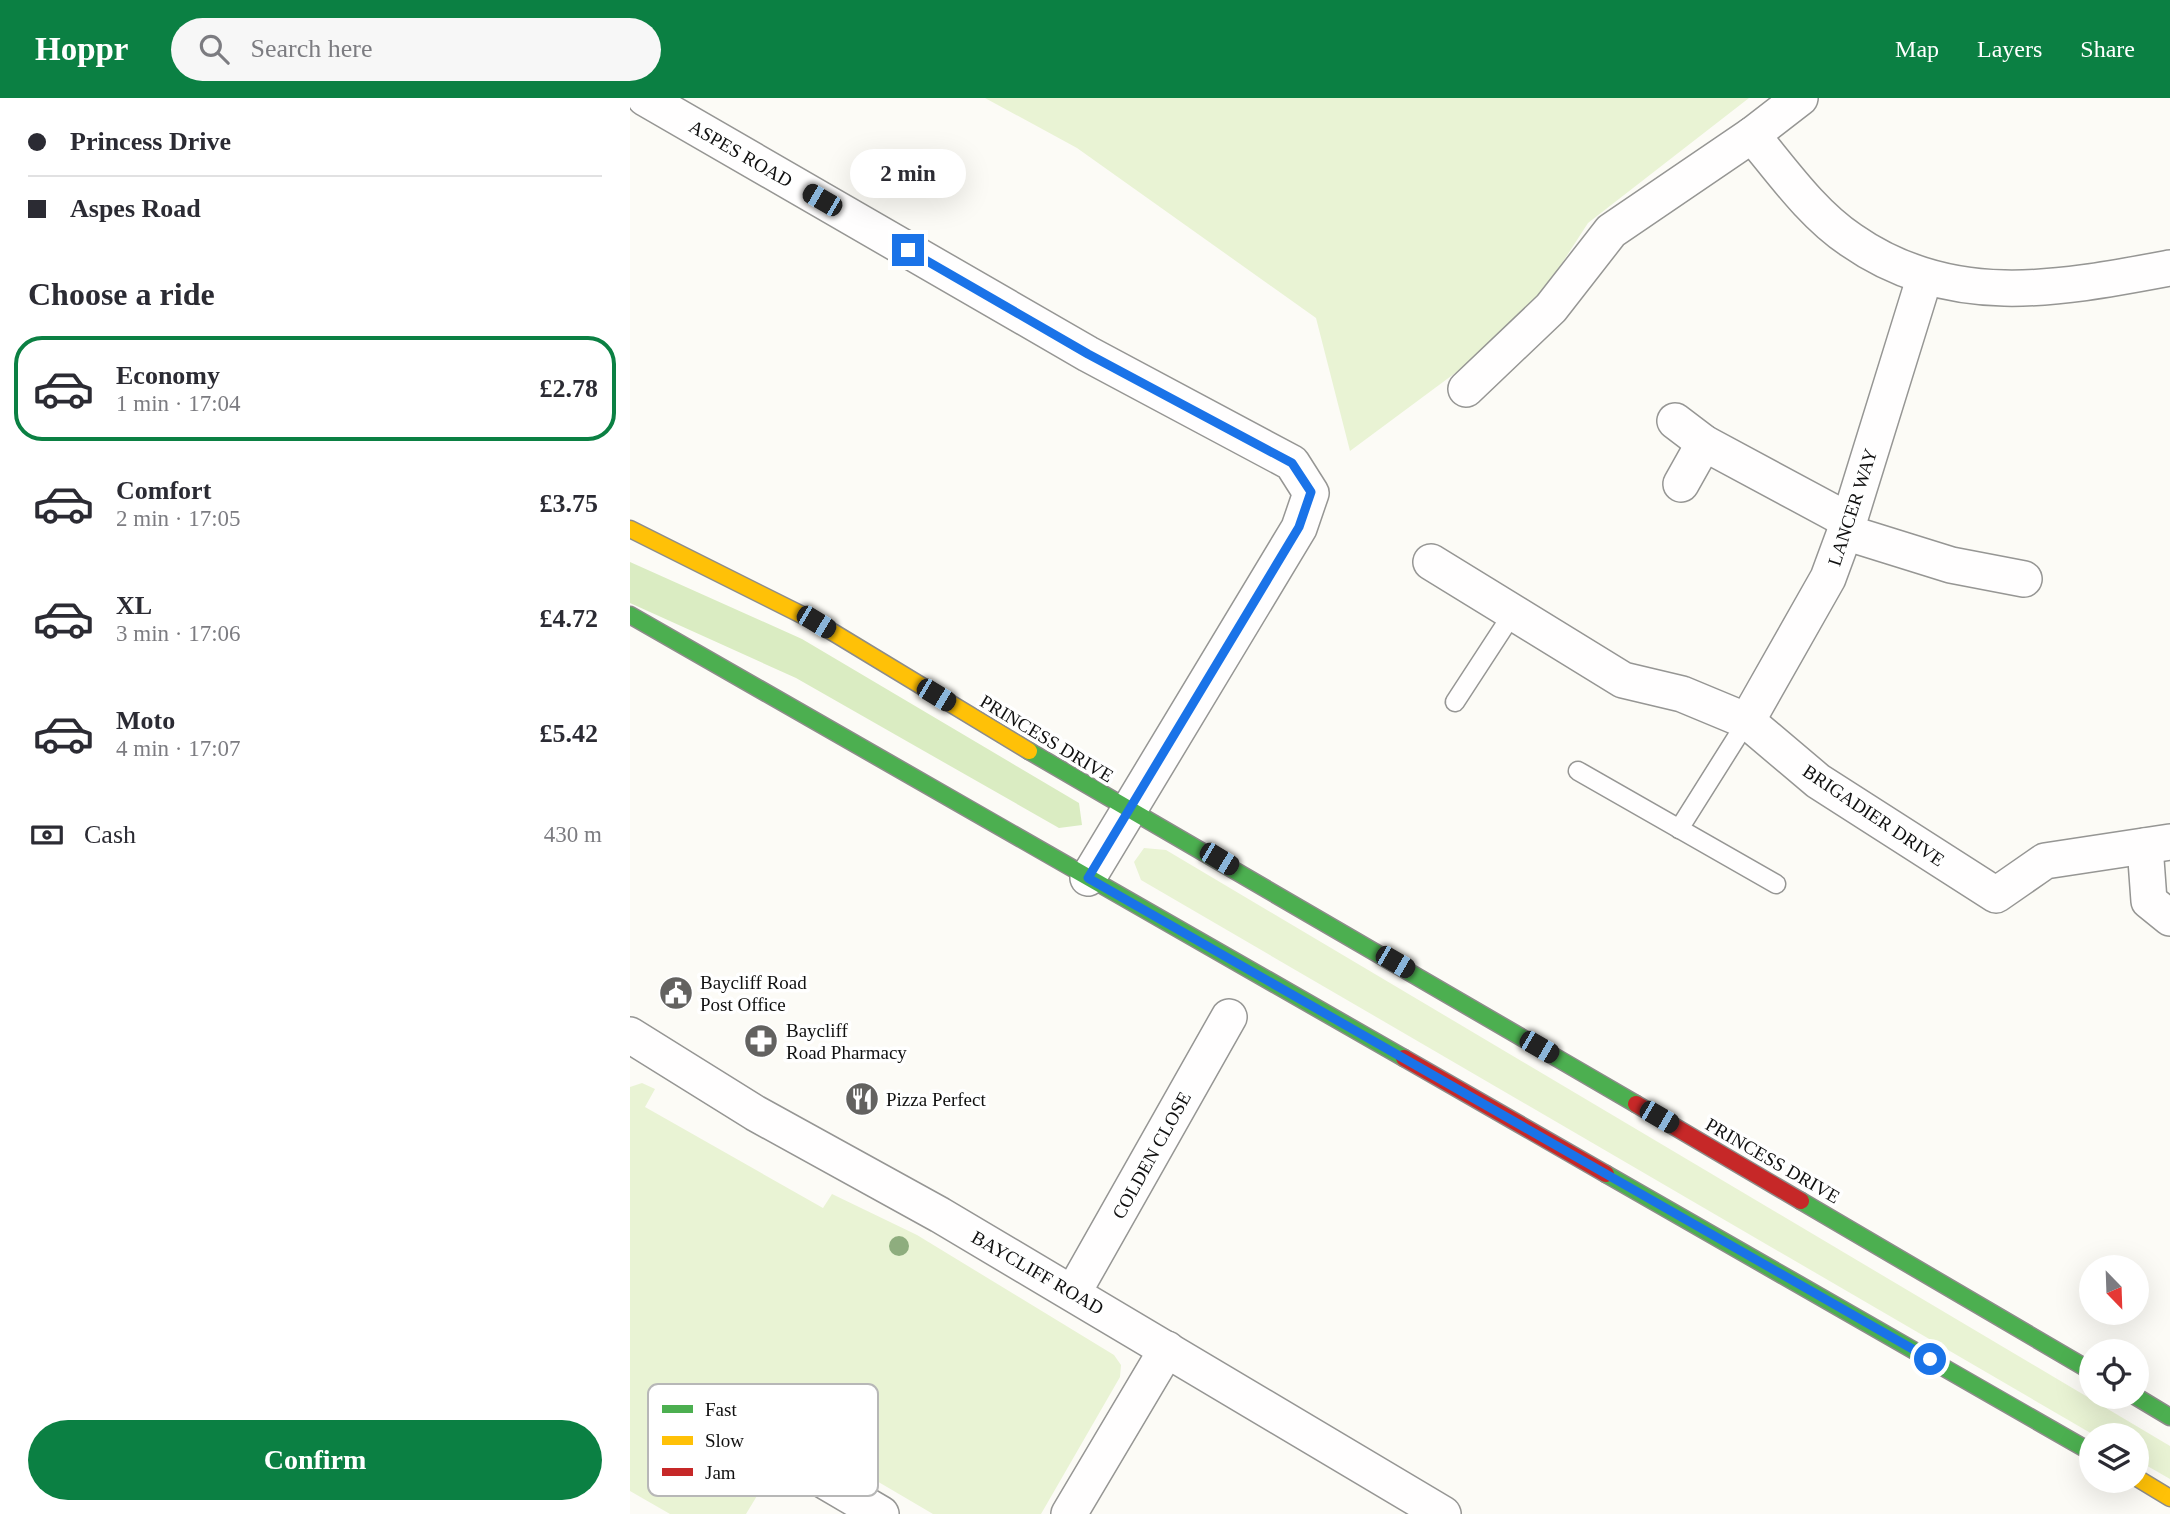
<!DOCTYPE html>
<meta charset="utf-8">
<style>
body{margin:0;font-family:Georgia,serif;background:#f7f7f7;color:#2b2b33;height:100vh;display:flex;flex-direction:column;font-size:26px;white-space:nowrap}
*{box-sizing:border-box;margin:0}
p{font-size:23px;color:#7c7c81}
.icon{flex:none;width:38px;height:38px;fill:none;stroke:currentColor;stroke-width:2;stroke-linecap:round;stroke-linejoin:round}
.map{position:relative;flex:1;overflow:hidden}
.details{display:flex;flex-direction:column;background:#fff;width:630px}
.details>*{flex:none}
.hud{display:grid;align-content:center;height:154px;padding:0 28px;background:#fff}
.needle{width:46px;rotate:157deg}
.buttons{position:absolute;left:1449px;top:1157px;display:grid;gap:14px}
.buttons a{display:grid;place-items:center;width:70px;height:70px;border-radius:50%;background:#fff;box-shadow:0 7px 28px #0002;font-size:35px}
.end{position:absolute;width:32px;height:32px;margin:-16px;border:9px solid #1a73e8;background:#fff;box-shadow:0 0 0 4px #fff}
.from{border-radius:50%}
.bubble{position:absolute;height:49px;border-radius:24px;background:#fff;box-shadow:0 7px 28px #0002;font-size:23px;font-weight:600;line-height:49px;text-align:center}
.car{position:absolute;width:21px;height:42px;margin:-21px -10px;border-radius:9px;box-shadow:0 0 5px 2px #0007;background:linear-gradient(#222 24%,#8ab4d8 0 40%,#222 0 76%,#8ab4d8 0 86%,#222 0)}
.hud b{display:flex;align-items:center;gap:24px;height:66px;font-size:26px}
.hud b+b{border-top:2px solid #e1e1e2}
.hud i{width:18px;height:18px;background:#2b2b33}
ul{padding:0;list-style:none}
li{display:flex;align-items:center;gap:21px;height:105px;margin:0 14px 10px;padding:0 14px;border:4px solid transparent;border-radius:28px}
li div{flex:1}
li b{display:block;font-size:26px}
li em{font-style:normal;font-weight:600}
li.selected{border-color:#0b8043}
li>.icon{width:63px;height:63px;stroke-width:1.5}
h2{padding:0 28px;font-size:32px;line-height:84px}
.pay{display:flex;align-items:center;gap:18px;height:77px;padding:0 28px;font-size:26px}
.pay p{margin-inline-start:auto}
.action{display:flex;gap:14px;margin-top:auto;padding:14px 28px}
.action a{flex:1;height:80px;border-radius:42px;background:#0b8043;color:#fff;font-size:28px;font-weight:600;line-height:80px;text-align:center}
header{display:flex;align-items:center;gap:42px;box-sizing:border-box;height:98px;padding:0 35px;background:#0b8043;color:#fff}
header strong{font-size:33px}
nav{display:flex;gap:38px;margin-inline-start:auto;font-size:24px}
.search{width:490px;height:63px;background:#f7f7f7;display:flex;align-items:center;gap:18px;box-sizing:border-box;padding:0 24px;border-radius:38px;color:#7c7c81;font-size:26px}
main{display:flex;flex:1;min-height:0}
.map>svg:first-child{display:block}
.green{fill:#e9f3d4}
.forest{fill:#daecc2}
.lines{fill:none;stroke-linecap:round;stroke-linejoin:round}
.lane-casing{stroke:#969694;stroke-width:21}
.street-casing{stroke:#969694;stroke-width:38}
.fast-casing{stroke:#8d8c8a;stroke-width:19}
.slow-casing{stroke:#8d8c8a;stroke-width:19}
.jam-casing{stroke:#8d8c8a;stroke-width:19}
.lane{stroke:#fffefe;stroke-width:18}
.street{stroke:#fffefe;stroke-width:35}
.fast{stroke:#4caf50;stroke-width:16}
.slow{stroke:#ffc107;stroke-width:16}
.jam{stroke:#c62828;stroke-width:16}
.tree{fill:#8ead7e}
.route{stroke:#1a73e8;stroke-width:9}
.labels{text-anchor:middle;stroke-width:7;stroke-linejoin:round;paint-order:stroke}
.street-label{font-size:19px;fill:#101010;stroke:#fff}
.poi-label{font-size:19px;fill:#101010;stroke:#fff;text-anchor:start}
.key{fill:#fff;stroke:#b7b7b7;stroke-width:2}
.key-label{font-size:19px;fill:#101010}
</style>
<header>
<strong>Hoppr</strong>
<div class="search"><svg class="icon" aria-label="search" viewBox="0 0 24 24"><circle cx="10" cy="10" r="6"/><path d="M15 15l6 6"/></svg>Search here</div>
<nav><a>Map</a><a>Layers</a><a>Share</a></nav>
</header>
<main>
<section class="details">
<div class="hud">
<b><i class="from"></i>Princess Drive</b>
<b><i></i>Aspes Road</b>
</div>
<h2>Choose a ride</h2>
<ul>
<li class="selected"><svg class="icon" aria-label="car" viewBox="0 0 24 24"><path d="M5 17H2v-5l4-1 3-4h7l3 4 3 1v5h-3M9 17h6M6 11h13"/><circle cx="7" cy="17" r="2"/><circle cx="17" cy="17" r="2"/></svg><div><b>Economy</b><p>1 min · 17:04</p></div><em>£2.78</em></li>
<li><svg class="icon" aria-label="car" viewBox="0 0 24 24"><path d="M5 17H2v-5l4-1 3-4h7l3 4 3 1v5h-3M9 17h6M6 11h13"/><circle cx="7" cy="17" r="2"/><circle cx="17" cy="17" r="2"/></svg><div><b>Comfort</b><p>2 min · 17:05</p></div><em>£3.75</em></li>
<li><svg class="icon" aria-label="car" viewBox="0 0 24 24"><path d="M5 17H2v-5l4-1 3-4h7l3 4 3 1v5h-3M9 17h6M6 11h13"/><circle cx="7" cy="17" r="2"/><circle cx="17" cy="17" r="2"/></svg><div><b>XL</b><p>3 min · 17:06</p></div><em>£4.72</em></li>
<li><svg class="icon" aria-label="car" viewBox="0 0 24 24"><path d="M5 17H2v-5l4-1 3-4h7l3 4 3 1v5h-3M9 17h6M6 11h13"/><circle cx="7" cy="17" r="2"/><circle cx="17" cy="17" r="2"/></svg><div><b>Moto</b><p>4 min · 17:07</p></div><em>£5.42</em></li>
</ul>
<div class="pay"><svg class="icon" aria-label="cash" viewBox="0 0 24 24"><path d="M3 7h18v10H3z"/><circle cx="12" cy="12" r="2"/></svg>Cash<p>430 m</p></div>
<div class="action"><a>Confirm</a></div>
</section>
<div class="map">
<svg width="1540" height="1416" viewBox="0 0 1540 1416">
<rect width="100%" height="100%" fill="#fcfbf6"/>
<g class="green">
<path d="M355,0H1119L958,125L894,224L720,353L686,220L447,50Z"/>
<path d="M514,750L536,752L1540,1348V1381L1507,1362V1337H1464L511,782L504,764Z"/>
<path d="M12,985L25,991L15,1009L193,1110L202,1096L287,1137L484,1257L491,1267L490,1279L411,1416H303L165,1335L116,1416H40L0,1393V989Z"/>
</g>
<path class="forest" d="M0,464L172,541L449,705L452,727L429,730L166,580L0,505Z"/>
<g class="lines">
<g class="lane-casing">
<g id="lane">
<path d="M825,604L883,515"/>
<path d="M948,673L1146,786"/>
<path d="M1049,731L1117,623"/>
</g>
</g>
<g class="street-casing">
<g id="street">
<path d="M15,0L458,256L662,365L681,395L669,430L458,780"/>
<path d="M1122,37C1152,73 1182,116 1221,142C1321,212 1428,191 1540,170"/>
<path d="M836,291L921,210L981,133L1122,37L1170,0"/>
<path d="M1045,323L1074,345L1219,423"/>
<path d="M1051,386L1074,345"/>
<path d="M1215,434L1321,467L1394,481"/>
<path d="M801,464L993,582L1052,596L1117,623L1188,683L1366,797L1415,763L1540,744"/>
<path d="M1117,623L1198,480L1219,423L1294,181"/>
<path d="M1515,748L1519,803L1540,820"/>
<path d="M0,937L125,1015L310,1117L813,1416"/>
<path d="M443,1195L599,919"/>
<path d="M159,1362L251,1416"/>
<path d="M439,1416L537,1251"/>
</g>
</g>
<g class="fast-casing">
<g id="fast">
<path d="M0,517L774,960"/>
<path d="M399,653L1006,1006"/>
<path d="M976,1076L1461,1354"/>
<path d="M1171,1103L1461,1273"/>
<path d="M1505,1298L1540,1319"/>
</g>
</g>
<g class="slow-casing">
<g id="slow">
<path d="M0,431L186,524L399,653"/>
<path d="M1507,1380L1540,1400"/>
</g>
</g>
<g class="jam-casing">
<g id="jam">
<path d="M774,960L976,1076"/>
<path d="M1006,1006L1171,1103"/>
</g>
</g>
<use href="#lane" class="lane"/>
<use href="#street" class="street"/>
<use href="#fast" class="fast"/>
<use href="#slow" class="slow"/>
<use href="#jam" class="jam"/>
</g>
<circle class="tree" cx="269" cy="1148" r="10"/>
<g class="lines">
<path class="route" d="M278,152L458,256L662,365L681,394L669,429L458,780L1300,1261"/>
</g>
<defs>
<g id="civic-disc" transform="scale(1.75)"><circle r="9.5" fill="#636260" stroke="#fff"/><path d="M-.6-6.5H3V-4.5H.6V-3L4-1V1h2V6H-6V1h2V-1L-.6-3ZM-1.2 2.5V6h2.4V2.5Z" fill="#fff"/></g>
<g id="pharmacy-disc" transform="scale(1.75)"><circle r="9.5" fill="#636260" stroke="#fff"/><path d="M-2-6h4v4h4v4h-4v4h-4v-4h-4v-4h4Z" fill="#fff"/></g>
<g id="restaurant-disc" transform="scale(1.75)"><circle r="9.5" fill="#636260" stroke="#fff"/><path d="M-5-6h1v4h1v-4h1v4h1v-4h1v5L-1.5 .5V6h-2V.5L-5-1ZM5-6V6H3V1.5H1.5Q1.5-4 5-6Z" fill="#fff"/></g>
</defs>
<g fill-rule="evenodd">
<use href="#civic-disc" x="46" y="895"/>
<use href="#pharmacy-disc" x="131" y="943"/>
<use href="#restaurant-disc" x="232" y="1001"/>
</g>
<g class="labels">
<g class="street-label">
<text transform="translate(111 55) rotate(30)" y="7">ASPES ROAD</text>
<text transform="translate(1222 409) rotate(-72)" y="7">LANCER WAY</text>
<text transform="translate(417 640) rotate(31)" y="7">PRINCESS DRIVE</text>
<text transform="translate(1244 717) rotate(34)" y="7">BRIGADIER DRIVE</text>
<text transform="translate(521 1057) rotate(-61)" y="7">COLDEN CLOSE</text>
<text transform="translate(1143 1062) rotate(30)" y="7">PRINCESS DRIVE</text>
<text transform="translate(408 1174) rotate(30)" y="7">BAYCLIFF ROAD</text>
</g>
<g class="poi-label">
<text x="70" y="891">Baycliff Road<tspan x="70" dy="22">Post Office</tspan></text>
<text x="156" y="939">Baycliff<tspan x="156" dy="22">Road Pharmacy</tspan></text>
<text x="256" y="1008">Pizza Perfect</text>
</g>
</g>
<rect x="18" y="1286" width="230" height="112" rx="10" class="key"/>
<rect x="32" y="1307" width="31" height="8" fill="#4caf50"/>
<rect x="32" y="1338" width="31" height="9" fill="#ffc107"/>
<rect x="32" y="1370" width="31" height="8" fill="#c62828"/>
<g class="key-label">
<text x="75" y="1318">Fast</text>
<text x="75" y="1349">Slow</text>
<text x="75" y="1381">Jam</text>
</g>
</svg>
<div class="buttons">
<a><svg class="needle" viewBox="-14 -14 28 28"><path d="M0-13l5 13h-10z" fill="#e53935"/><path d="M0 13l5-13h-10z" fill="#7c7c81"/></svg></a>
<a><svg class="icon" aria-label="locate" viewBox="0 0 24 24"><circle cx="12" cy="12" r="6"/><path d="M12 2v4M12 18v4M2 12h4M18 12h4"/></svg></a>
<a><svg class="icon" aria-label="layers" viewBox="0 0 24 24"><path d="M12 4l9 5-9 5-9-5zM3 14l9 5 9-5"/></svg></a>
</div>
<i class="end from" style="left:1300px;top:1261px"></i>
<i class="end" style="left:278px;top:152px"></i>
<div class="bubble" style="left:220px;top:51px;width:116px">2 min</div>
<i class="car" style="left:192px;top:102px;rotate:300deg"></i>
<i class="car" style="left:186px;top:524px;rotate:121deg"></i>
<i class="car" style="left:306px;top:597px;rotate:121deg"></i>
<i class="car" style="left:589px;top:761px;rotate:121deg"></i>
<i class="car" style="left:765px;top:864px;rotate:120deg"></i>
<i class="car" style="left:909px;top:949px;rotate:120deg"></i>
<i class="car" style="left:1029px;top:1019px;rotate:120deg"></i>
</div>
</main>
